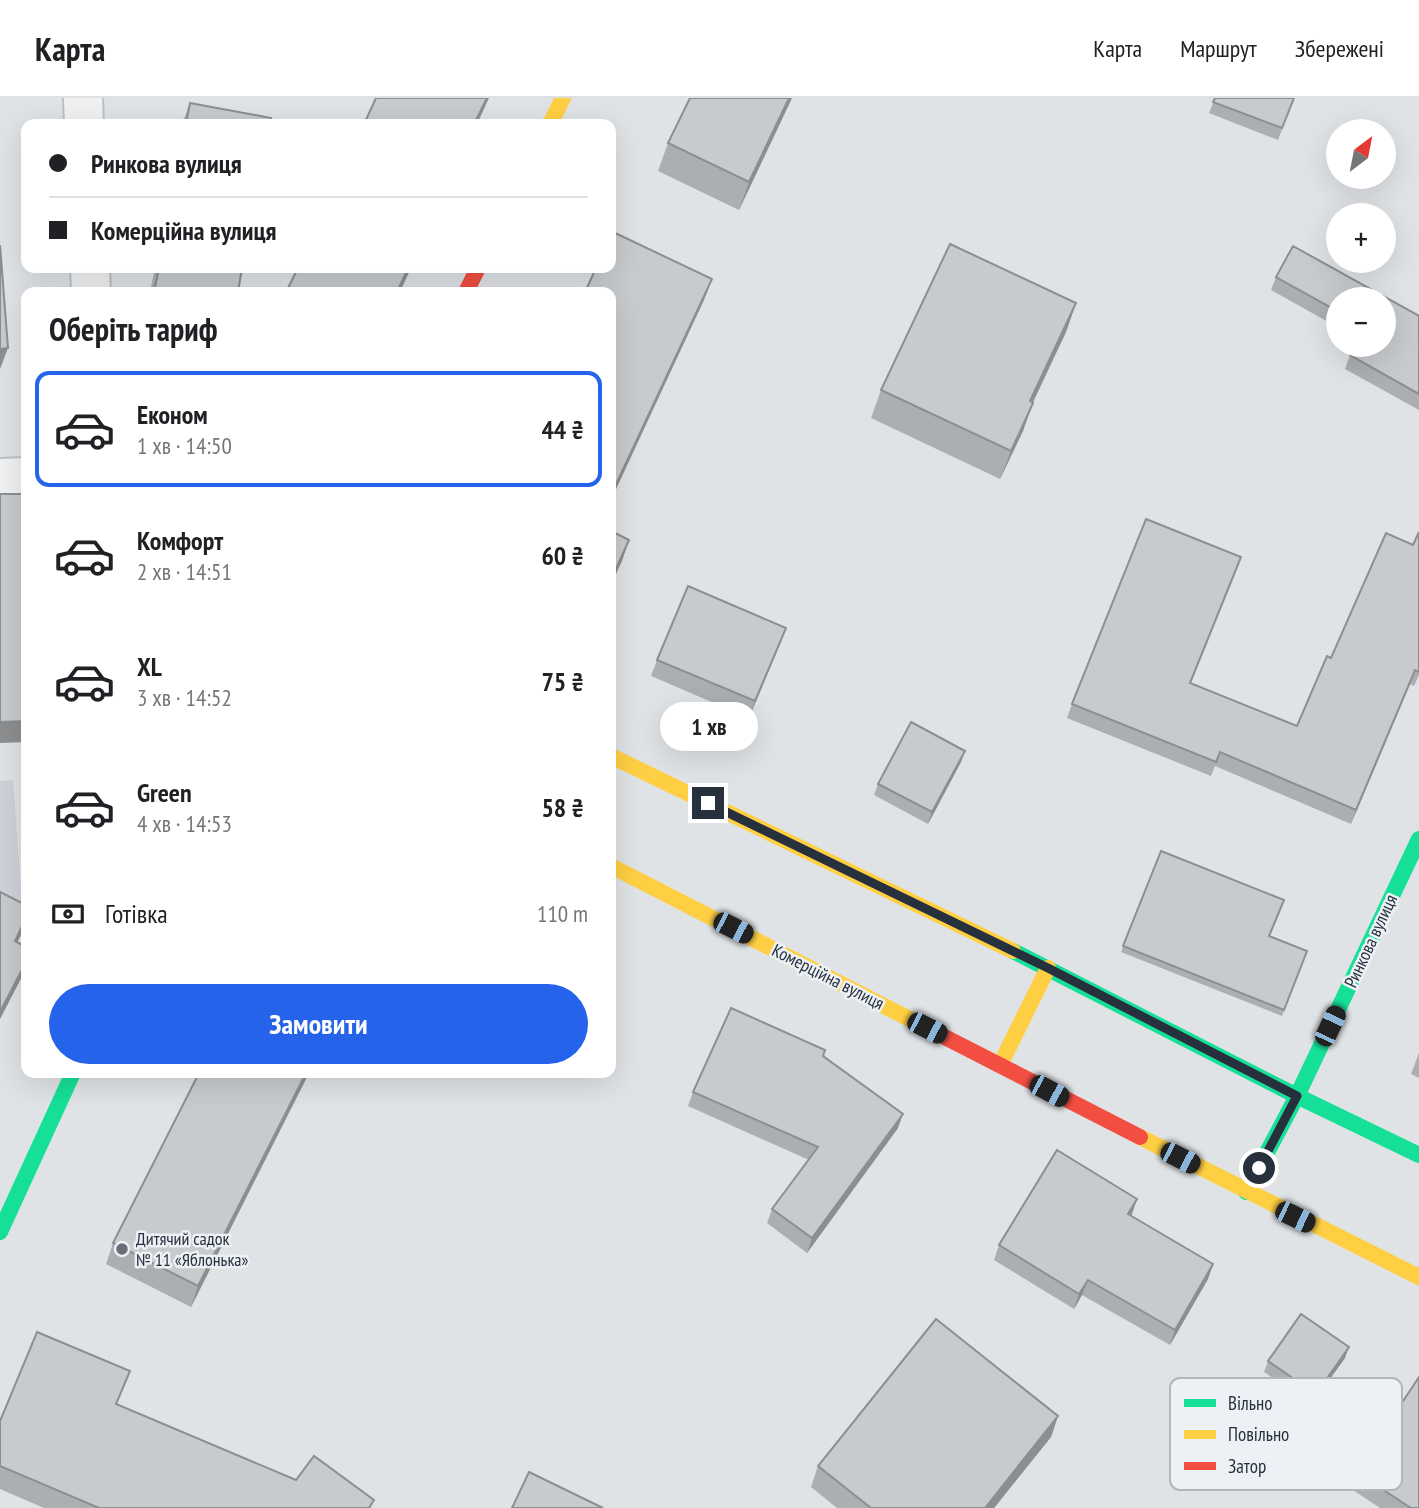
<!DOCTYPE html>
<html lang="uk">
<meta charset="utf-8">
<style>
body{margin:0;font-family:"PT Sans Narrow",sans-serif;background:#f6f6f6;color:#202124;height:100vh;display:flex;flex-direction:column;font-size:26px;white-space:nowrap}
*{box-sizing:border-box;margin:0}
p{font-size:23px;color:#757577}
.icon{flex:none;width:38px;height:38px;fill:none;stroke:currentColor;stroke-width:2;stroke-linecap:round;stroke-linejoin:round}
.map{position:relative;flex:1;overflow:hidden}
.drawer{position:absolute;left:21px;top:189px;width:595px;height:791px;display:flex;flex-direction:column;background:#fff;border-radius:14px;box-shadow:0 7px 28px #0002}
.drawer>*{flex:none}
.hud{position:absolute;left:21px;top:21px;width:595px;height:154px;border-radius:14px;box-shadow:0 7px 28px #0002;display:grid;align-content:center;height:154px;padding:0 28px;background:#fff}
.needle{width:46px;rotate:32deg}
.buttons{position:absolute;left:1326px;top:21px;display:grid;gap:14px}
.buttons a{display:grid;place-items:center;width:70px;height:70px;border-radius:50%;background:#fff;box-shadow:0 7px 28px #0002;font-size:35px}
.end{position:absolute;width:32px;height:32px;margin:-16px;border:9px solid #27313e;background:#fff;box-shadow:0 0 0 4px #fff}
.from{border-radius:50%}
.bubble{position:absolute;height:49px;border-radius:24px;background:#fff;box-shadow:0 7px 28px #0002;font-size:23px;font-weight:700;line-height:49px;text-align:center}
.car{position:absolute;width:21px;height:42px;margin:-21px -10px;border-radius:9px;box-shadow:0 0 5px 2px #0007;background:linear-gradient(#222 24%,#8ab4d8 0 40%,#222 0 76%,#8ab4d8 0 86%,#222 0)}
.hud b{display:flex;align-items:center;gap:24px;height:66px;font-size:26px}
.hud b+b{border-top:2px solid #e0e0e0}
.hud i{width:18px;height:18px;background:#202124}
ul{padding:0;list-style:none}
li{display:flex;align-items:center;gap:21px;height:116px;margin:0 14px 10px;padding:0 14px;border:4px solid transparent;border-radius:14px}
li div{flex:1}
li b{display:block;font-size:26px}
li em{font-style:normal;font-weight:700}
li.on{border-color:#2563eb}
li>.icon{width:63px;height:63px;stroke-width:1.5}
h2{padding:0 28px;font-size:32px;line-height:84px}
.pay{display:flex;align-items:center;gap:18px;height:77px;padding:0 28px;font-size:26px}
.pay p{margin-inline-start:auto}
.button{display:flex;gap:14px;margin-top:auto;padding:14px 28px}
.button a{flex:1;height:80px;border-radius:42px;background:#2563eb;color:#fff;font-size:28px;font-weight:700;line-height:80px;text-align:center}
header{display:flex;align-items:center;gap:42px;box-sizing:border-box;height:98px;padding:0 35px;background:#fff;border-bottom:2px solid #e0e0e0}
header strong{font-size:33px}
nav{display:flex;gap:38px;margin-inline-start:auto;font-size:24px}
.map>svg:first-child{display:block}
.built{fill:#ced3d9}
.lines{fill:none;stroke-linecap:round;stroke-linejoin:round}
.street-casing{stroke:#bec1c4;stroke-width:42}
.street{stroke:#f0f1f2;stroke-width:38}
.fast{stroke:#16e098;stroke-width:16}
.slow{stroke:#ffcf43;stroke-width:16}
.jam{stroke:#f24e42;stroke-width:16}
.wall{fill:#acafb1}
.shaded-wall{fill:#8c8e90}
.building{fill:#c8cbce;stroke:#8c8e90;stroke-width:2}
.route{stroke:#27313e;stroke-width:9}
.poi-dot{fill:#686f79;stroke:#edf1f5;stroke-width:2.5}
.labels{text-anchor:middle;stroke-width:5;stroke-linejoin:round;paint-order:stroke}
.street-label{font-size:18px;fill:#27313e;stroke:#edf1f5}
.poi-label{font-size:18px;fill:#27313e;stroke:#edf1f5;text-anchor:start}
.key{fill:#edf1f5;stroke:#b2b7be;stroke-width:2}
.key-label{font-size:19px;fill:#27313e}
</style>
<header>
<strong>Карта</strong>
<nav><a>Карта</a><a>Маршрут</a><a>Збережені</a></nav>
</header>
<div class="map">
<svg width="1419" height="1410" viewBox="0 0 1419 1410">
<rect width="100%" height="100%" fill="#e0e3e6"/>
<path class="built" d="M13,682L24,831L7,864L25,873L0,921V683Z"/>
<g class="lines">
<g class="street-casing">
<g id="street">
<path d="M83,0L84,26"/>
<path d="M90,170L91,194"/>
<path d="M0,380L26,379"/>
</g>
</g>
<use href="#street" class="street"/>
<g class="fast">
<path d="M1013,853L1297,998L1419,1057"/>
<path d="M1246,1094L1297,998L1419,741"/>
<path d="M0,1134L73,975"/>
</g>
<g class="slow">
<path d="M550,26L563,0"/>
<path d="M611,658L1013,853"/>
<path d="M611,768L929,931"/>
<path d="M1000,967L1048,870"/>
<path d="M1140,1039L1419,1179"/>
</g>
<g class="jam">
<path d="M466,194L478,170"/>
<path d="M929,931L1140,1039"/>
</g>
</g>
<g class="wall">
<path d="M792,0L739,112L658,73L668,45Z"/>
<path d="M1215,0H1294L1278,42L1209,15Z"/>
<path d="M190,5L269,26H182Z"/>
<path d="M155,170H242L238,194H150Z"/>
<path d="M1276,179L1419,218V312L1345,271L1350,257L1384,247L1339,201V230L1271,192Z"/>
<path d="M1076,205L1066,234L1032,305L1023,333L1000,381L871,320L881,292Z"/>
<path d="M1419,434V577L1414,588L1410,586L1351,726L1215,668L1211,678L1067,620L1072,606L1191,585L1297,628L1331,560L1413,447Z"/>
<path d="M786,530L749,620L651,578L657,562Z"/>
<path d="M965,653L961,664L928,726L874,697L878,686Z"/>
<path d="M1161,753L1269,838L1307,853L1282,918L1121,854Z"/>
<path d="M1419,955V980L1411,976Z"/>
<path d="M823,958L898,1030L807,1155L767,1125L772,1111L809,1062L688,1008L693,994Z"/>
<path d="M309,975L191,1209L106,1166L113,1145Z"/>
<path d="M1132,1116L1130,1118L1213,1166L1208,1181L1170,1247L1082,1197L1074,1211L994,1162L999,1147Z"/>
<path d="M1345,1260L1311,1307L1264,1274L1268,1263Z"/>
<path d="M130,1273L117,1306L296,1382L372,1410H44L0,1391V1323Z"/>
<path d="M1058,1318L1051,1339L994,1410H837L811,1389L818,1368Z"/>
<path d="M1356,1374L1419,1410H1380L1350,1390Z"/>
</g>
<g class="shaded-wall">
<path d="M487,0H489L477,26H474Z"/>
<path d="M789,0H792L739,112L749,84Z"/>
<path d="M408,170H411L400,194H397Z"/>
<path d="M712,181L704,202L611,402V397Z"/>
<path d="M1076,205L1066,234L1020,332L1030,303Z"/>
<path d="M8,250L0,271V251Z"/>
<path d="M1033,305L1023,333L1000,381L1011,353Z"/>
<path d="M629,442L622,463L611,487V482Z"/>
<path d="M786,530L780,546L749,620L755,603Z"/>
<path d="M1415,572L1410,586L1351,726L1356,712Z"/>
<path d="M26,623V644L0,645V624Z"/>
<path d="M965,653L961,664L928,726L932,714Z"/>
<path d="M26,820V825L24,831L7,864L15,843Z"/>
<path d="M26,864L25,873L0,921V914Z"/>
<path d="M306,975H309L191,1209L198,1188Z"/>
<path d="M903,1016L898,1030L807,1155L812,1140Z"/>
<path d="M1137,1101L1132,1116L1122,1131L1128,1116Z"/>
<path d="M1213,1166L1208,1181L1170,1247L1175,1232Z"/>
<path d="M1088,1182L1082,1197L1074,1211L1079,1196Z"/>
<path d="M1349,1249L1345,1260L1311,1307L1316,1296Z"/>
<path d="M1058,1318L1051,1339L994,1410H985Z"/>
</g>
<g class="building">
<path d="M376,0H487L474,26H364Z"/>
<path d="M690,0H789L749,84L668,45Z"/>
<path d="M1215,0H1294L1282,30L1213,4Z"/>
<path d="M190,5L271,20L269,26H186Z"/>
<path d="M613,134L712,181L611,397V194H585L596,170H611V139Z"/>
<path d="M950,146L1076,205L1030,303L1033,305L1011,353L881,292Z"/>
<path d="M0,147L8,250L0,251Z"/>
<path d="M1293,148L1419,218V296L1350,257L1355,247H1384V201H1339V214L1276,179Z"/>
<path d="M159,170H242L238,194H154Z"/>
<path d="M298,170H408L397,194H286Z"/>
<path d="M0,396H26V623L0,624Z"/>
<path d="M1146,421L1241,459L1190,585L1297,628L1327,558L1331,560L1386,435L1413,447L1419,434V574L1415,572L1356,712L1220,654L1216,664L1072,606Z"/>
<path d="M611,433L629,442L611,482Z"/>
<path d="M688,488L786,530L755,603L657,562Z"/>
<path d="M911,624L965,653L932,714L878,686Z"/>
<path d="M1161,753L1284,802L1269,838L1307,853L1284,912L1123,848Z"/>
<path d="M0,794L26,807V820L15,843L26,849V864L0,914Z"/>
<path d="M731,910L825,952L823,958L903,1016L812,1140L772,1111L818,1049L693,994Z"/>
<path d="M199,975H306L198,1188L113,1145Z"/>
<path d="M1057,1052L1137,1101L1128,1116L1213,1166L1175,1232L1088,1182L1079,1196L999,1147Z"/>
<path d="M1301,1216L1349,1249L1316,1296L1268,1263Z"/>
<path d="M936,1221L1058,1318L985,1410H871L818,1368Z"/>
<path d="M37,1234L130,1273L116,1306L296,1382L314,1358L374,1402L369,1410H99L0,1368V1323Z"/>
<path d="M1419,1279V1410H1411L1356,1374Z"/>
<path d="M529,1374L603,1410H512Z"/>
</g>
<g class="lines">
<path class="route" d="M708,705L1048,870L1297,998L1259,1070"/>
</g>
<circle class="poi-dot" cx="122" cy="1151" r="7"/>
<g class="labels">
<g class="street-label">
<text transform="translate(1371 843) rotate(-65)" y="6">Ринкова вулиця</text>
<text transform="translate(828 879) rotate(27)" y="6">Комерційна вулиця</text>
</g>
<g class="poi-label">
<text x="136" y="1147">Дитячий садок<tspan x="136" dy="21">№ 11 «Яблонька»</tspan></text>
</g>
</g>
<rect x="1170" y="1280" width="232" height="112" rx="10" class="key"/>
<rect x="1184" y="1301" width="32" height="8" fill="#16e098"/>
<rect x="1184" y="1332" width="32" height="9" fill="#ffcf43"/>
<rect x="1184" y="1364" width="32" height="8" fill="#f24e42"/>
<g class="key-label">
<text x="1228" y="1312">Вільно</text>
<text x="1228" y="1343">Повільно</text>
<text x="1228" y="1375">Затор</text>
</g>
</svg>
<div class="buttons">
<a><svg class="needle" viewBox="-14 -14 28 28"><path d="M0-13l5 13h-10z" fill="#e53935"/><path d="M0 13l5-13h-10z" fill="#757577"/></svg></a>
<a>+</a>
<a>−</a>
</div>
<i class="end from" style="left:1259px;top:1070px"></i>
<i class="end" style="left:708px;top:705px"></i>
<div class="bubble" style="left:660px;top:604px;width:98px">1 хв</div>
<i class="car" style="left:733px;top:830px;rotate:117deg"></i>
<i class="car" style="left:1330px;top:928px;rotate:25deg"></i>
<i class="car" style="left:927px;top:930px;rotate:117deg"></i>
<i class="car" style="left:1049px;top:993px;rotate:118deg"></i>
<i class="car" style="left:1180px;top:1060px;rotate:117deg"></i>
<i class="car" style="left:1295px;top:1119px;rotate:116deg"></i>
<div class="hud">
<b><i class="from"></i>Ринкова вулиця</b>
<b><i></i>Комерційна вулиця</b>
</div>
<section class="drawer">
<h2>Оберіть тариф</h2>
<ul>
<li class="on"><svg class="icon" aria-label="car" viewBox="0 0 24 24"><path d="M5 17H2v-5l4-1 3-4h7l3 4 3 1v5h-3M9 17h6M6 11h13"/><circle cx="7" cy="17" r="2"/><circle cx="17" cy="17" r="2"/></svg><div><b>Економ</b><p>1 хв · 14:50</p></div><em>44 ₴</em></li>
<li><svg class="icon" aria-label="car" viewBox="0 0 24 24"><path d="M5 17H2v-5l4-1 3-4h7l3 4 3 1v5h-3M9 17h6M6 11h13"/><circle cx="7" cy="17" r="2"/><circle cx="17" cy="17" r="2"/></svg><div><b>Комфорт</b><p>2 хв · 14:51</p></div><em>60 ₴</em></li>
<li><svg class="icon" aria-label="car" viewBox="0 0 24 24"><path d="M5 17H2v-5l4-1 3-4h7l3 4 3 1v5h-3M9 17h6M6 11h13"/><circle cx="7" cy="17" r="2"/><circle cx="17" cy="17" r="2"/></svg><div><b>XL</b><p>3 хв · 14:52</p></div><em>75 ₴</em></li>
<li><svg class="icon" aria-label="car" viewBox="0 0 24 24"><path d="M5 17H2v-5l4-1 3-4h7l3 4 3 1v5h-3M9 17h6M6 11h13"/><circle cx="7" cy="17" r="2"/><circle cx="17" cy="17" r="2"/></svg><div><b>Green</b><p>4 хв · 14:53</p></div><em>58 ₴</em></li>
</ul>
<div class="pay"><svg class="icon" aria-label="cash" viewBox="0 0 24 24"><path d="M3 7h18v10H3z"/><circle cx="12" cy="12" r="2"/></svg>Готівка<p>110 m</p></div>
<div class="button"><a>Замовити</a></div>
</section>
</div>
